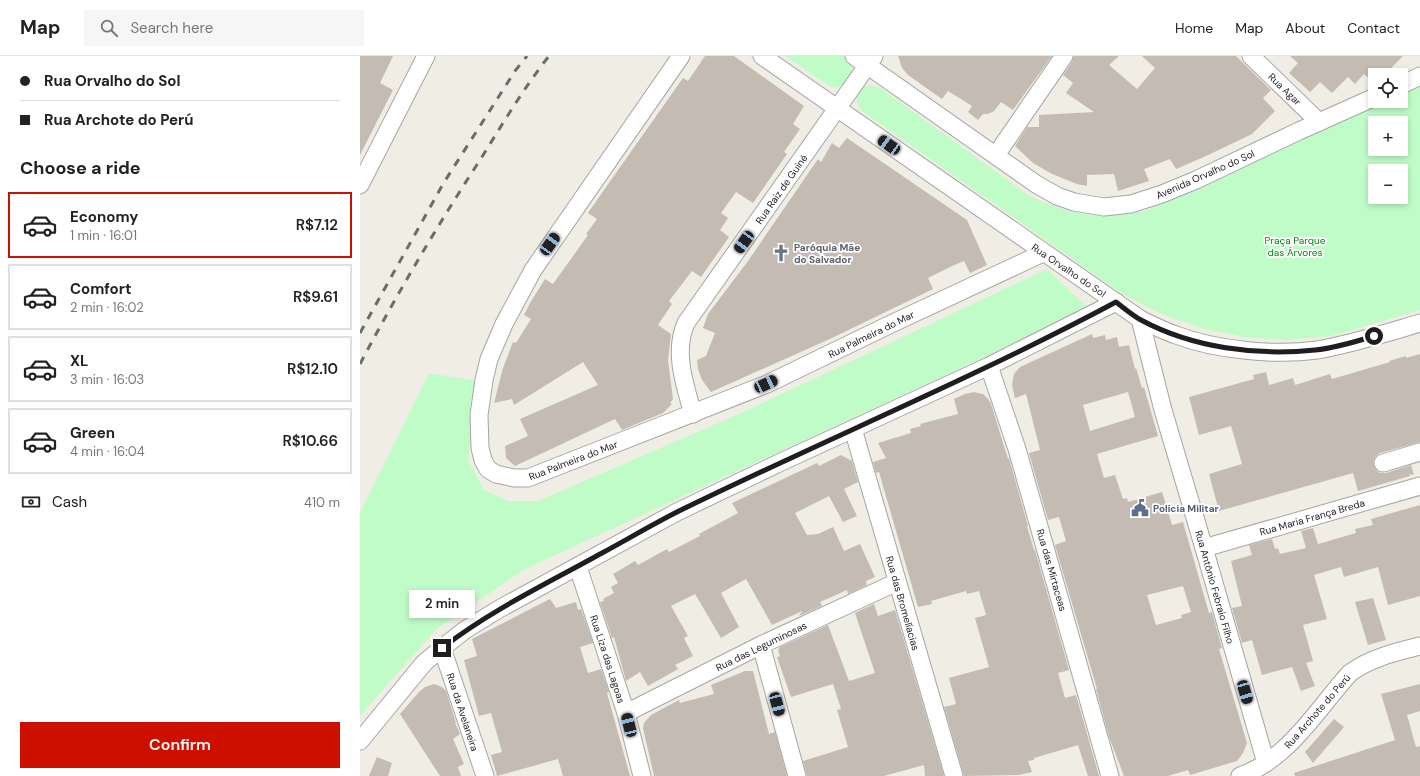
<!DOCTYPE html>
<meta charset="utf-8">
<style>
body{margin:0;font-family:"DM Sans",sans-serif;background:#f6f6f6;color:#222;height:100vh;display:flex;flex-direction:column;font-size:15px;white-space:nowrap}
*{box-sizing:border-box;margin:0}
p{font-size:13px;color:#767676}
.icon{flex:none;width:22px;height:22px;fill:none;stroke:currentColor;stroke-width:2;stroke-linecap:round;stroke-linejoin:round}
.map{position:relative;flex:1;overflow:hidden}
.drawer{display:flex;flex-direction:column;background:#fff;width:360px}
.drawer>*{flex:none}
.guide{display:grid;align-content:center;height:88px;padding:0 20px;background:#fff}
.buttons{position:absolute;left:1008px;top:12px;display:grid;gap:8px}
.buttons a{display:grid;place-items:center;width:40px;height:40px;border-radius:0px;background:#fff;box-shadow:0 2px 6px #0003;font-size:20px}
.end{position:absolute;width:18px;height:18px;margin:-9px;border:5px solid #1e1e1e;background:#fff;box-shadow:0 0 0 2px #fff}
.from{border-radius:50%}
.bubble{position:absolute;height:28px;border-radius:0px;background:#fff;box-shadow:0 2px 6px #0003;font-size:13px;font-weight:600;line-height:28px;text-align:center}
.car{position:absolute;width:12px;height:24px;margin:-12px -6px;border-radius:5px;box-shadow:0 0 3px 1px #0007;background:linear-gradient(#222 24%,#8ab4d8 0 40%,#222 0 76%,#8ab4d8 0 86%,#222 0)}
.guide b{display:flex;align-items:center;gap:14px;height:38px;font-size:15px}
.guide b+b{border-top:1px solid #e0e0e0}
.guide i{width:10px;height:10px;background:#222}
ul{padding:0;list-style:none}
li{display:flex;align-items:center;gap:12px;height:66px;margin:0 8px 6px;padding:0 12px;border:2px solid #e0e0e0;border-radius:0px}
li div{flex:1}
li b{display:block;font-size:15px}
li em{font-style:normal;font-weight:600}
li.current{border-color:#cd0f00}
li>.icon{width:36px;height:36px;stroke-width:1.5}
h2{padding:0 20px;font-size:18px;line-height:48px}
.pay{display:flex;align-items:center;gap:10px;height:44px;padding:0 20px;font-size:15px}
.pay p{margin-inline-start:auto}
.action{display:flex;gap:8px;margin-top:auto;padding:8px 20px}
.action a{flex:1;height:46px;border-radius:0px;background:#cd0f00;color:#fff;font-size:16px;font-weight:600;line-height:46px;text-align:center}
header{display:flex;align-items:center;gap:24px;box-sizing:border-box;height:56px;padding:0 20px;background:#fff;border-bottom:1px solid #e0e0e0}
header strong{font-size:19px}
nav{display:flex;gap:22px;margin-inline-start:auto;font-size:14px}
.search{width:280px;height:36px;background:#f6f6f6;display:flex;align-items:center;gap:10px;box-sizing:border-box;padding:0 14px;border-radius:0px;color:#767676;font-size:15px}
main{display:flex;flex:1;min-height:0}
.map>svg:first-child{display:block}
.park{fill:#bffcc8;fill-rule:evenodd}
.building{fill:#c4bcb3;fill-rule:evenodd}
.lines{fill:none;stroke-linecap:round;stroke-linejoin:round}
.minor-casing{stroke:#a5a5a5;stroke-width:19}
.minor{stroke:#fff;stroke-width:17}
.rail{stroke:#6c6c6c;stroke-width:3;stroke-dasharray:8 8;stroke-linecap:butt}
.route{stroke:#1e1e1e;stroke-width:5}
.labels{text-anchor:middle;stroke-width:3.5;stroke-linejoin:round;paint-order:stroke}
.street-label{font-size:10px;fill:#1e1e1e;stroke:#fff}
.park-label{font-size:10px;fill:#07821a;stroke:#fff}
.worship-label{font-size:10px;font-weight:bold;fill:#5b616d;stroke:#fff;text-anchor:start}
.service-label{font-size:10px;font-weight:bold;fill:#4e5e75;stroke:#fff;text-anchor:start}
</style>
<header>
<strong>Map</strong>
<div class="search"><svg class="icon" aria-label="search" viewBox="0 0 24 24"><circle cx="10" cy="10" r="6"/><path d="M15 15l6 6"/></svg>Search here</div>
<nav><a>Home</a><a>Map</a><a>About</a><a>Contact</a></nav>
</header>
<main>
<section class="drawer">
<div class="guide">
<b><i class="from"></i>Rua Orvalho do Sol</b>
<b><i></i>Rua Archote do Perú</b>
</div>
<h2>Choose a ride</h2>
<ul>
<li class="current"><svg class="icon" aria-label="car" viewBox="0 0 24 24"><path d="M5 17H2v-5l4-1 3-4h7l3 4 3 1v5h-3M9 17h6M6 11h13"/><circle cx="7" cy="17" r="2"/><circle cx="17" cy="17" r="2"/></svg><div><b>Economy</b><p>1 min · 16:01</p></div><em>R$7.12</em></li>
<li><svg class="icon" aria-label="car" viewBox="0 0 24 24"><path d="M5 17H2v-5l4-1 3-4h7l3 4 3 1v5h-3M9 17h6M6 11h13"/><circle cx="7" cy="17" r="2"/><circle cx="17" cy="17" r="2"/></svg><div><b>Comfort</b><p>2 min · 16:02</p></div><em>R$9.61</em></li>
<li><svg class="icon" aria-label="car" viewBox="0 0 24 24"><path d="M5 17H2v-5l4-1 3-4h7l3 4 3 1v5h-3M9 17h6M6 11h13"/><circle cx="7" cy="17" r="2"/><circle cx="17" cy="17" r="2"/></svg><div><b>XL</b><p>3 min · 16:03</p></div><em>R$12.10</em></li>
<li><svg class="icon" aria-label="car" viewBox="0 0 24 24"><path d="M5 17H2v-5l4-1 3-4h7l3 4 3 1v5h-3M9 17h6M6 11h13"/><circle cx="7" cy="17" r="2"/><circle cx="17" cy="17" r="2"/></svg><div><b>Green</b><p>4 min · 16:04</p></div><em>R$10.66</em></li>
</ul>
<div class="pay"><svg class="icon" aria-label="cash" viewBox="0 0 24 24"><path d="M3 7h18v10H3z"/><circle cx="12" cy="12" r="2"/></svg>Cash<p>410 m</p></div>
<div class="action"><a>Confirm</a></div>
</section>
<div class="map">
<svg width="1060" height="720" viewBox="0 0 1060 720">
<rect width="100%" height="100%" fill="#f0ede4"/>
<g class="park">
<path d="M425,0H483L491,6L493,15C487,24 483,33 471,31Z"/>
<path d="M509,29L519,31L668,139C712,160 739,164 786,155L1025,45H1041V38L1060,29V254L971,280L928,284L884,281L841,272L799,257L761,237L502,55C493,45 496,34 509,29ZM1015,67H1041V93H1015ZM1015,115H1041V141H1015Z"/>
<path d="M687,213L729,253L165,513L75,574L0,660V457L69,317L118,325L108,404L124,434L148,445H178L379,358Z"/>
</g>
<g class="building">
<path d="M0,0H33L20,27L33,34L0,99Z"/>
<path d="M345,0H374L444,50L433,68L440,73L424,96L427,98L393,147L376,136L361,157L368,162L360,174L369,181L341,221L332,215L309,245L312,248L298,269L311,278L308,304L313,343L310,347L312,348L303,357L262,374L255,363L155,410L146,402L145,390L168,380L160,363L238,329L223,306L154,349L152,343L134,347L143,312L153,286L156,287L171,263L164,259L170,247L185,223L193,228L228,179L226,178L237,163L228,157L251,124L323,22L328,25Z"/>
<path d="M538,0H692L653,54L641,46L634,55L628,58H623L618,64L608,56L612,50L588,35L582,43L548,19L542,12Z"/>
<path d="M714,0H759L749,9L777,33L795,12L782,0H876L911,34L903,42L915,55L892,78L844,101L816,113L810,103L784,113L789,125L758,135L754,118L727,119V130L717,128L692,118L673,107L655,90L667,71H679V59L734,56L706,37L713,27L703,19L712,6Z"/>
<path d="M930,0H1043L1030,13L1018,19H1015V20L1010,23L1004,18L995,28L988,21L972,37L960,26L950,36L929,17L938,7Z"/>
<path d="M487,82L607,164L627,209L610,217L604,205L590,211L568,222L573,233L472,282L351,336L342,324L338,313L337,304L346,300L355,277L343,272L348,258L388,205L458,103L461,106L472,87L479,92Z"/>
<path d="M732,278L733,282L745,279L746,284L757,281L759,291L769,289L775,313L776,312L782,332L784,331L798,380L737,398L744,422L755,419L763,443L767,442L768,446L802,436L812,469L823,466L849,557L852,556L862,592L859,593L887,687L883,697L877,705L830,719L828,714L808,720H764L749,681L736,633H737L695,489L706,485L699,461L688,464L669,397L680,394L666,338L655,342L652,329L654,318L660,311ZM768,336L775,361L730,375L723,349ZM823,530L831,556L821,559L822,562L796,569L787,539Z"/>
<path d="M1060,298V386L1020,397L1016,400L1013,405L1014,410L1016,414L1020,417H1026L1051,409L1054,419L1049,418L1050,420L998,435L993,417L859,455L849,418L882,408L871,370L839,379L829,341L894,323L893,319L906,316L909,329L933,322L935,329L970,318L972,323L1030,306L1029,305L1046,300V302Z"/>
<path d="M614,336L623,338L628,343L631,348L648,403L649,402L668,470H667L674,494H675L709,614L698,617L705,642L716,639L739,720H728L718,689L674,702V704L668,705L672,716L659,719L604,720L584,651L596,648L589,622L629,611L615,562L626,559L619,535L607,538L606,535L571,545L572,548L558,551L519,416L516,417L513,406L526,402L518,387L551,377L550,373L561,370L560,368L598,358L594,343L605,338Z"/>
<path d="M481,399L492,405L498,426L484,433L497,460L483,466L469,440L435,457L447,479L458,478L473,471L484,495L500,488L515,521L506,525L507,529L488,538L487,534L460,546L462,550L439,560L442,555L412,569L386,523L361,537L379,571L361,582L335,538L311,550L328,580L324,582L333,600L315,609L318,613L288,630L280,616L266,625L254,581L252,582L240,546L244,545L243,543L254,537L251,531L258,527L253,518L275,505L278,509L307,493L309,496L340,480L339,478L378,457L372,447L457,407L459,410Z"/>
<path d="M1060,449V540L1028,549L1018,511L984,521L981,511L954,519L967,563L943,569L953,605L946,607L955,630L941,635L932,611L902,619L892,584L882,587L872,552L882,550L871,505L892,499L889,489L912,483L915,493L918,492L920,498L946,492L941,475L953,472L958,488L996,477L995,473L1013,469L1011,463Z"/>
<path d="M1013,542L1026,584L1008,589L995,546Z"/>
<path d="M190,543L196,552L216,546L218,554L221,553L233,587L220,591L228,617L241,613L249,636L247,637L270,720H203L198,703L137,720L131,699L142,696L131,657L119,660L104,604L117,600L112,583Z"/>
<path d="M514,548L518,560L535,554L584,720H565L564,709L524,720H447L443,705L488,691L477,654L481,653L473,628L431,641L417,601L420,600L418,594L420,591L468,569L489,625L515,617L495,557Z"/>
<path d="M385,615H393L409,678L415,676L427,720H294L283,672L284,667L291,659L319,644L320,647L354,638L351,629Z"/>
<path d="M74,628L82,631L86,635L96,667H95L100,678L93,683L104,708L98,711L101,720H80L40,658L59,636L65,631Z"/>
<path d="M1060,628V655L1047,659L1056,691L1060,690V720H935L934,717L1035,684L1021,638Z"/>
<path d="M974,663L984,671L953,707L945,696Z"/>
<path d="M17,701L32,707L28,720H9Z"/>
</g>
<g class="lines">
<g class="minor-casing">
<g id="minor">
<path d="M321,0L173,214L144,268L129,303L124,324L119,359L120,392L123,404L128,413L136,418L154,422H168L407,328L531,268L683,197"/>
<path d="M402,0L780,263C792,269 804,275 816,279C855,294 916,300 957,294C992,288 1026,277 1060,267"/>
<path d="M494,0L676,128L697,140L714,146L744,151L771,148L802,138L836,124L939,75L1015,41"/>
<path d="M891,0L959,66"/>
<path d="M1041,29L1060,20"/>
<path d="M636,99L704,0"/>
<path d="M0,129L66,0"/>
<path d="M780,263L803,354L844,492L906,707"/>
<path d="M629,310L657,393L750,720"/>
<path d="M333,358C325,329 313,296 326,267L514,0"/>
<path d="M493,373L594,720"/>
<path d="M1023,407L1060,396"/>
<path d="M844,492L1060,430"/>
<path d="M218,511L266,657L282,720"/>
<path d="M401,589L437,720"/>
<path d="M82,592L125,720"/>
<path d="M266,657L401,589L537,526"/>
<path d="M0,685L64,607L82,592L105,574L139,553L317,456L419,407L629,310L756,246"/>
<path d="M880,720C929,703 957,653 990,617C1010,602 1036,596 1060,590"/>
</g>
</g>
<use href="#minor" class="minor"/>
<g class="rail">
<path d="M0,277L83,128L155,15L167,0"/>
<path d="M0,308C37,238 77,170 120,104C142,69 163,33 189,0"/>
</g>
</g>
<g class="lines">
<path class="route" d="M82,592C131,554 188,527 242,497C268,483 293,468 319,455C464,384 614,322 756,246C764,252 772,259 781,264C833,292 897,300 955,294C975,292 995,286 1014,280"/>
</g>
<defs>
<g id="church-bare" transform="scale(1.38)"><path d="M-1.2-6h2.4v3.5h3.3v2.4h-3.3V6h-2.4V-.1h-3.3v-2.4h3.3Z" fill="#6b7280" stroke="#fff" stroke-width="2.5" paint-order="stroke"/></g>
<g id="civic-bare" transform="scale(1.38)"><path d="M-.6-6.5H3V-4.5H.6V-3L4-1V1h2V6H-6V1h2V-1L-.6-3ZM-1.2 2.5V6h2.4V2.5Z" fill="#5c6f8a" stroke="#fff" stroke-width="2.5" paint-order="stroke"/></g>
</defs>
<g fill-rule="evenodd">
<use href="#church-bare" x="421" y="197"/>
<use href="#civic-bare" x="780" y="452"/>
</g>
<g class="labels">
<g class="street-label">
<text transform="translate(925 33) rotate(44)" y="4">Rua Agar</text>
<text transform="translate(845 118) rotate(-24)" y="4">Avenida Orvalho do Sol</text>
<text transform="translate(421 133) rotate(-55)" y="4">Rua Raiz de Guiné</text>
<text transform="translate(709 214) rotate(34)" y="4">Rua Orvalho do Sol</text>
<text transform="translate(511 278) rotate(-26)" y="4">Rua Palmeira do Mar</text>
<text transform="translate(213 404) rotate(-21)" y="4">Rua Palmeira do Mar</text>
<text transform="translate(952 461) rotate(-16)" y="4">Rua Maria França Breda</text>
<text transform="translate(692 514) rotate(74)" y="4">Rua das Mirtaceas</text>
<text transform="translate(855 531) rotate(74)" y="4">Rua Antônio Febraio Filho</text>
<text transform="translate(543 547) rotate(74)" y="4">Rua das Bromelíacias</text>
<text transform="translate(401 590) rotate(-26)" y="4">Rua das Leguminosas</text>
<text transform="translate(248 603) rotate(72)" y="4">Rua Liza das Lagoas</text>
<text transform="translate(957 655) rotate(-49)" y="4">Rua Archote do Perú</text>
<text transform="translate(103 656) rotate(72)" y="4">Rua da Avelaneira</text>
</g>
<g class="park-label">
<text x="935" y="188">Praça Parque<tspan x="935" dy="12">das Árvores</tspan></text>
</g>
<g class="worship-label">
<text x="434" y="195">Paróquia Mãe<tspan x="434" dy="12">do Salvador</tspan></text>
</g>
<g class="service-label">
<text x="793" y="456">Polícia Militar</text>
</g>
</g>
</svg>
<div class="buttons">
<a><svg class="icon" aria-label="locate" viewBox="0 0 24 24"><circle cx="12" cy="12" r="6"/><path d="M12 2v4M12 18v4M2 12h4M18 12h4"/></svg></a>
<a>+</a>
<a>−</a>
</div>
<i class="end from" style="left:1014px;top:280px"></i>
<i class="end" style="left:82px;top:592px"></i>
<div class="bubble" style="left:49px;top:534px;width:66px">2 min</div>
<i class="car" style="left:529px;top:89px;rotate:305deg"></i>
<i class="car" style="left:384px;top:186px;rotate:216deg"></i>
<i class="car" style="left:190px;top:188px;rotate:35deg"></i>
<i class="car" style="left:406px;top:328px;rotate:65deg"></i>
<i class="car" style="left:885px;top:636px;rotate:164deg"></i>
<i class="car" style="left:417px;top:648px;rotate:165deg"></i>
<i class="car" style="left:269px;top:669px;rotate:346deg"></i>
</div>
</main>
